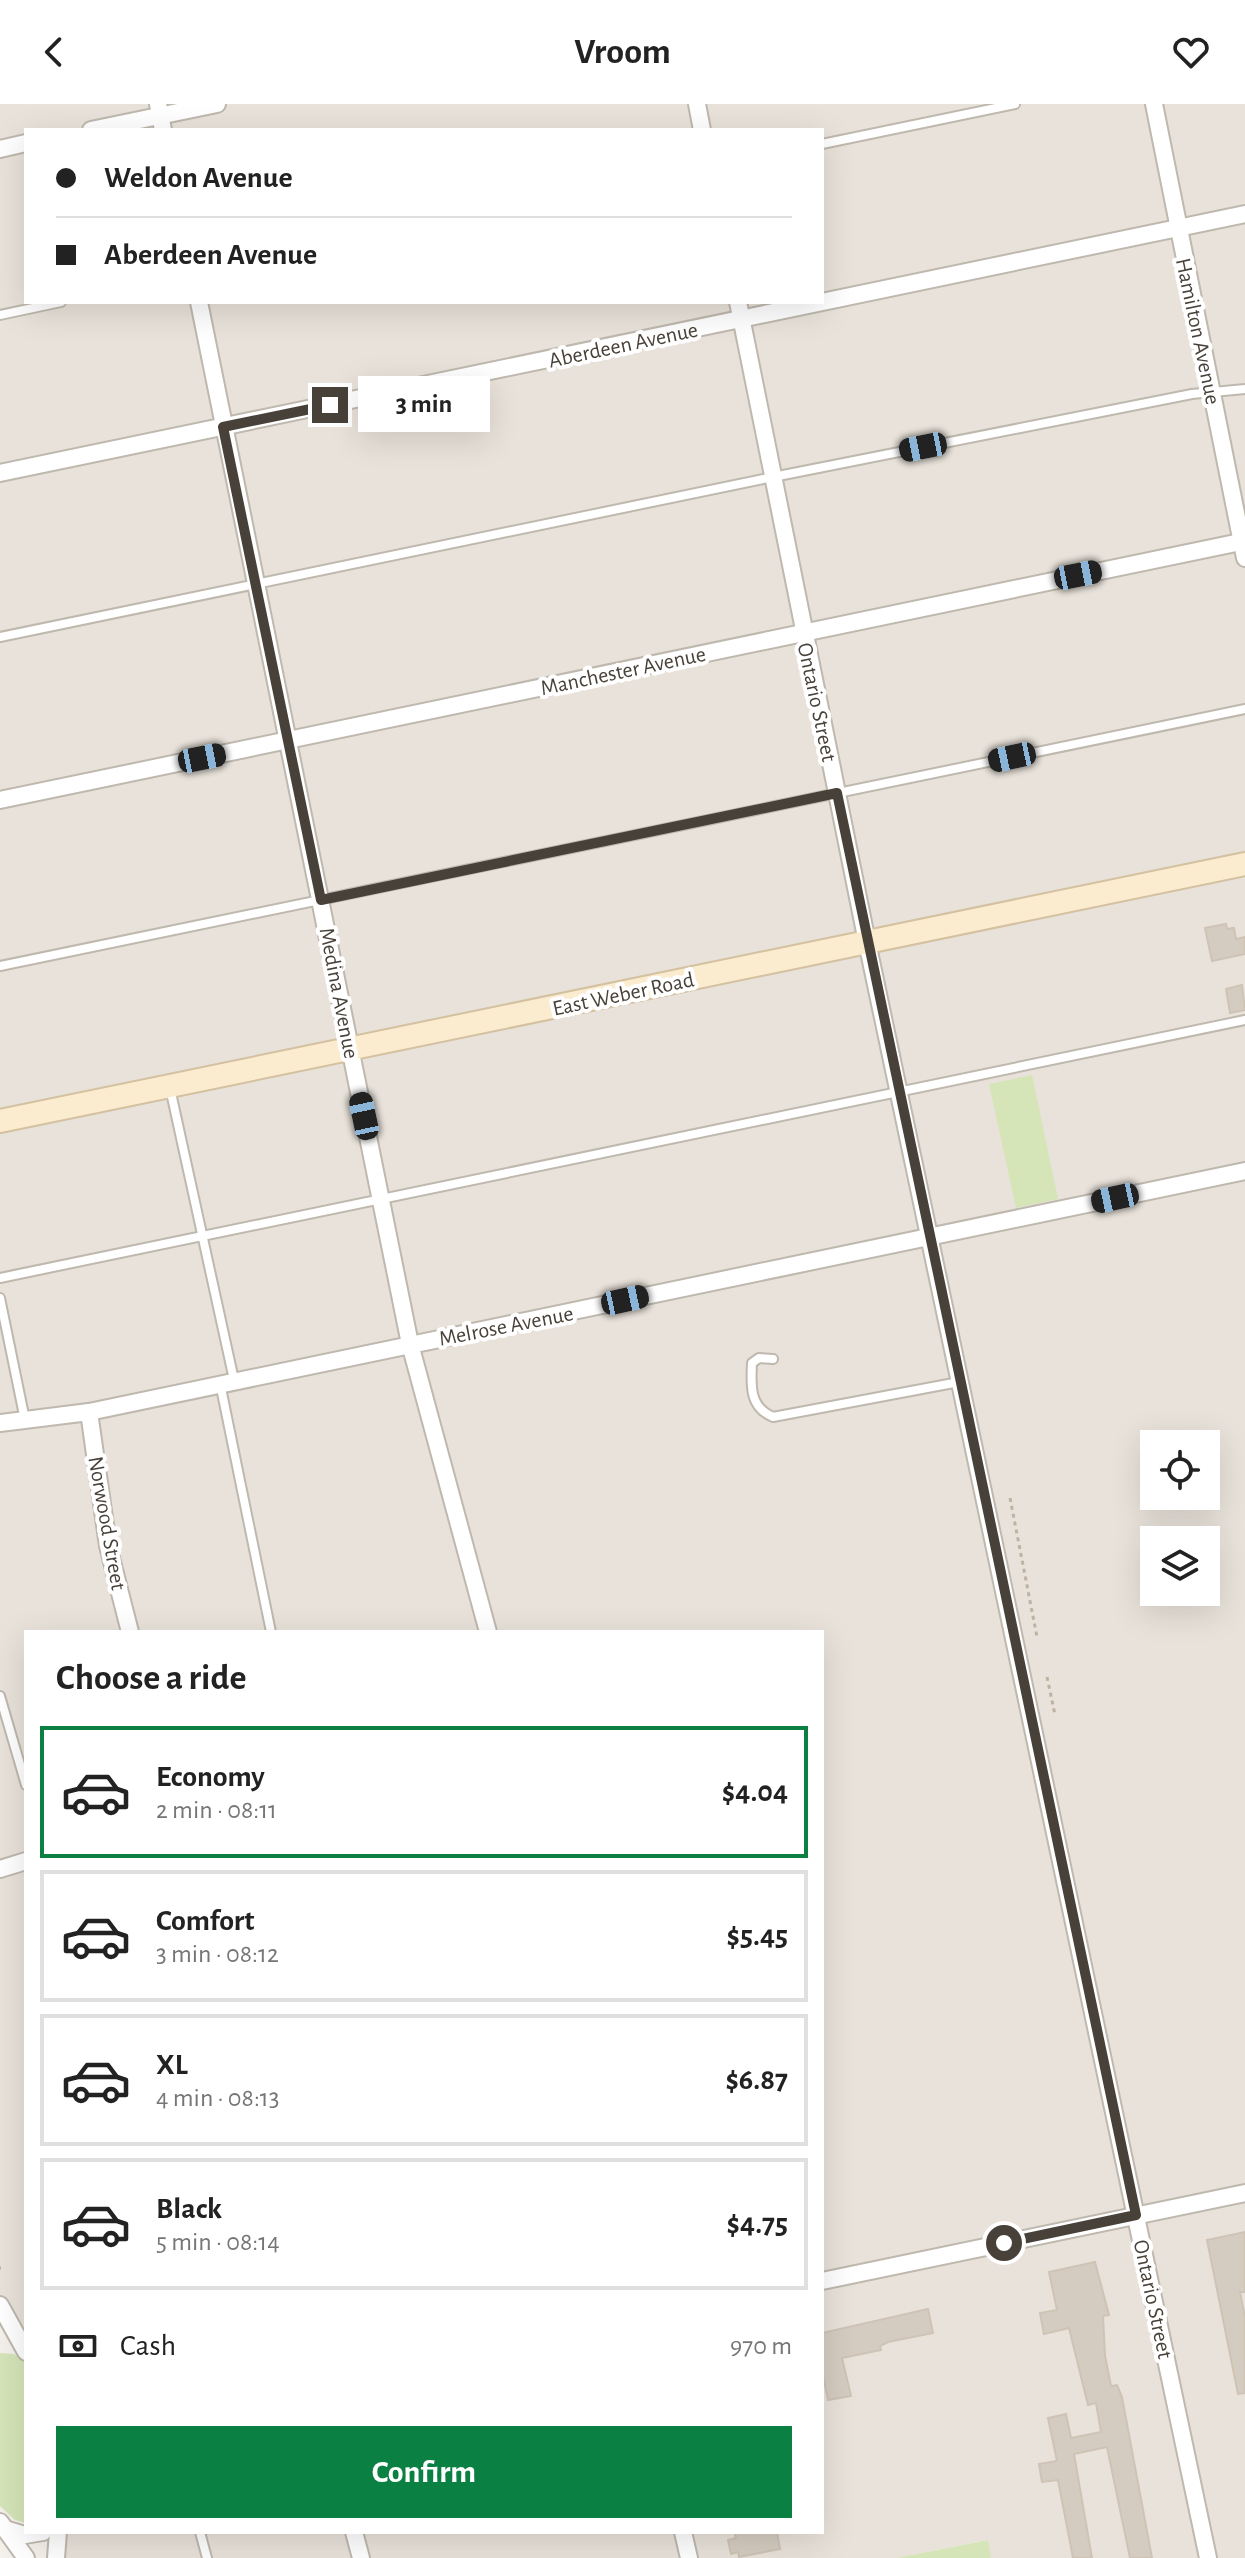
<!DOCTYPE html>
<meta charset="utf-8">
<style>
body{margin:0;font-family:"Alegreya Sans",sans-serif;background:#f6f6f6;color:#222;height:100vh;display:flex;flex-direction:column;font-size:30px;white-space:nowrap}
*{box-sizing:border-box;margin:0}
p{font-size:26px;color:#767676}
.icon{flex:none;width:44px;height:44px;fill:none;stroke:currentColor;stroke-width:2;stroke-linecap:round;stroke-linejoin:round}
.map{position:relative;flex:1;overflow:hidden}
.side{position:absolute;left:24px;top:1526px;width:800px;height:904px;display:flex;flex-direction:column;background:#fff;border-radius:0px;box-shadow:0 8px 32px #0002}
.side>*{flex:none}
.top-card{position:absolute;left:24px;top:24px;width:800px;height:176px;border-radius:0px;box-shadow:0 8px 32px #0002;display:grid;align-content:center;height:176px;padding:0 32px;background:#fff}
.tools{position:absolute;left:1140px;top:1326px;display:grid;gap:16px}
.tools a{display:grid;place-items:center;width:80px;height:80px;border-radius:0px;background:#fff;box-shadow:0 8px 32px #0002;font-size:40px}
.end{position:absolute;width:36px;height:36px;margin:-18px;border:10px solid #484139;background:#fff;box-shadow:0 0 0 4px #fff}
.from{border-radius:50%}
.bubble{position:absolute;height:56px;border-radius:0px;background:#fff;box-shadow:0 8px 32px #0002;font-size:26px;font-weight:700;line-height:56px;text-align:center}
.car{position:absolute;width:24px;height:48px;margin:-24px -12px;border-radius:10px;box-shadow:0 0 6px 2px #0007;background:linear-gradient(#222 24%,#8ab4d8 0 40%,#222 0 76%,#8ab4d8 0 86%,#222 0)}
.top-card b{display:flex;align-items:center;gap:28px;height:76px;font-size:30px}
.top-card b+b{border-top:2px solid #e0e0e0}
.top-card i{width:20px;height:20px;background:#222}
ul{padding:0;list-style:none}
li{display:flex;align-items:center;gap:24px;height:132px;margin:0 16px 12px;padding:0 16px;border:4px solid #e0e0e0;border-radius:0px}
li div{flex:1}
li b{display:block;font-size:30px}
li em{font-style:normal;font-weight:700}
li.current{border-color:#0b8043}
li>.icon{width:72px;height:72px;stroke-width:1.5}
h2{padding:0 32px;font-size:36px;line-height:96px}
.pay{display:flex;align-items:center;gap:20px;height:88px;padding:0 32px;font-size:30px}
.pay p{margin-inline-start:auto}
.action{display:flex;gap:16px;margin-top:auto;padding:16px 32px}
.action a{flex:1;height:92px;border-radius:0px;background:#0b8043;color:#fff;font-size:32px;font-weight:700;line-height:92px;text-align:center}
header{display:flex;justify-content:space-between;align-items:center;height:104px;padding:0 32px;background:#fff;font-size:36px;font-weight:700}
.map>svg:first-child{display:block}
.residential{fill:#e8e2da;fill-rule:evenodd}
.green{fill:#d5e5b8}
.building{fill:#d5ccc1;stroke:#cfc3b5;stroke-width:2}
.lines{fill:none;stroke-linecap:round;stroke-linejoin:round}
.lane-casing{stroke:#bfb8ae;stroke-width:12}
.street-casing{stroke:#bfb8ae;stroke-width:20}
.secondary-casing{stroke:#d3c1a0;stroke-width:26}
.path{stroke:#c0b2a1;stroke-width:3;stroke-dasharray:4 4;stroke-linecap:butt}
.lane{stroke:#fff;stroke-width:8}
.street{stroke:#fff;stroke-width:16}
.secondary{stroke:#fbeccf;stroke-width:22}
.route{stroke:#484139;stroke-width:10}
.labels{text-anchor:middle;stroke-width:8;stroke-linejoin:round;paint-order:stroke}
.street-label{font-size:22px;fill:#484139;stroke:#fff}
</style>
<header><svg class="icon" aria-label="back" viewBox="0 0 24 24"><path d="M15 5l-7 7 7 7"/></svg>Vroom<svg class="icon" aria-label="heart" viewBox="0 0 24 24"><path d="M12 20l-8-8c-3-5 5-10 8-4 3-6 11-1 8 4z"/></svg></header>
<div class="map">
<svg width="1245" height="2454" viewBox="0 0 1245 2454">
<rect width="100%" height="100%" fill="#f4f1eb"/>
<path class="residential" d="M0,0H1245V2454H991L987,2436L896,2454H63L66,2428H822V1528H26V2232L0,2210ZM26,26H822V198H26ZM1154,1340H1206V1392H1154ZM1154,1436H1206V1488H1154Z"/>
<g class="green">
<path d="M1032,971L1058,1095L1016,1104L989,980Z"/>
<path d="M0,2249L14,2250L26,2258V2419L15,2416L0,2402Z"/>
<path d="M988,2436L991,2454H896Z"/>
</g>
<g class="building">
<path d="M1226,820L1227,825L1234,824L1236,835L1245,833V850L1212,857L1205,824Z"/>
<path d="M1242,881L1245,906L1230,909L1226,885Z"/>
<path d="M1245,2128V2188H1240L1245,2213V2289L1238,2290L1207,2136Z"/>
<path d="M1095,2158L1109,2211L1103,2212L1105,2252L1111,2282L1117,2281L1122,2293L1152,2454H1130L1107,2343L1074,2350L1092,2454H1073L1058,2376L1042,2378L1039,2360L1057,2357L1048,2314L1066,2310L1071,2334L1101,2328L1096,2299L1088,2301L1069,2224L1044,2230L1040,2209L1057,2206L1049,2168Z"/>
<path d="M928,2205L933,2229L888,2238L880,2242L881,2246L842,2254L851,2292L828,2296L822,2267V2229Z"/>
<path d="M734,2428H777L780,2445L739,2453L738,2448L731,2450L728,2436L736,2434Z"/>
</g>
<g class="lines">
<g class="lane-casing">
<g id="lane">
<path d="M822,40L1015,0"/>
<path d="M0,211L61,198"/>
<path d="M0,533L773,373L1192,290L1245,285"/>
<path d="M0,862L1245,605"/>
<path d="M170,984L234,1276"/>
<path d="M0,1174L1245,916"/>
<path d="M0,1194L25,1316"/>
<path d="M773,1255L759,1254L752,1259C751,1281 749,1303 773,1313L959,1278"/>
<path d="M220,1279L271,1528"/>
<path d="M0,1592L26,1681"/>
<path d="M200,2428L207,2454"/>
</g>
</g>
<g class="street-casing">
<g id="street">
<path d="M158,0L163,26"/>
<path d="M697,0L702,26"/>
<path d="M1154,0L1245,454"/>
<path d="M91,26L217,0"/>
<path d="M0,45L26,39"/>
<path d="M199,198L410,1240L488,1528"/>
<path d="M738,198L867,838L1208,2454"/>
<path d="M0,369L1245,110"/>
<path d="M0,696L1245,437"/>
<path d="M89,1308L108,1442L130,1528"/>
<path d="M0,1319L89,1308L1245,1067"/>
<path d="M0,1765L26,1757"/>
<path d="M822,2177L1245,2089"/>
<path d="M0,2201L26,2248"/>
<path d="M0,2418L26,2454"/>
<path d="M8,2426L25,2431L43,2428"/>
<path d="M354,2428L361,2454"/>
<path d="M683,2428L689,2454"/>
<path d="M56,2454L58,2428"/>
</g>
</g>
<g class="secondary-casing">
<path id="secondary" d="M0,1017L1245,760"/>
</g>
<g class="path">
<path d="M1010,1394L1037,1533"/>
<path d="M1047,1573L1055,1611"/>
<path d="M0,2164H1"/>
</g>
<use href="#lane" class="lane"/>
<use href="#street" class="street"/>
<use href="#secondary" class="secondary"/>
</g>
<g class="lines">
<path class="route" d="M330,301L223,323L321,796L837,689L1136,2111L1004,2139"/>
</g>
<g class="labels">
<g class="street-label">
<text transform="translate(1199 227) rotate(78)" y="8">Hamilton Avenue</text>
<text transform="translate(623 240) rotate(-12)" y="8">Aberdeen Avenue</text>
<text transform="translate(623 566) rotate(-12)" y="8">Manchester Avenue</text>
<text transform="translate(818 598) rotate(78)" y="8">Ontario Street</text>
<text transform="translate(340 889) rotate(79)" y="8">Medina Avenue</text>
<text transform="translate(623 889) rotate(-12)" y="8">East Weber Road</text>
<text transform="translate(506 1221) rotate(-11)" y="8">Melrose Avenue</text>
<text transform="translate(108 1419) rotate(80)" y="8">Norwood Street</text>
<text transform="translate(1154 2195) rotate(78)" y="8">Ontario Street</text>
</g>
</g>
</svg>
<div class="tools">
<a><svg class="icon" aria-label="locate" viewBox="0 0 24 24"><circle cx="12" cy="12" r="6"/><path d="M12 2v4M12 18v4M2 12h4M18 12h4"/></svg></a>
<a><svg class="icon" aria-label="layers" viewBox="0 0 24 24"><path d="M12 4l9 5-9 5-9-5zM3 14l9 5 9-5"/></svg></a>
</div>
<i class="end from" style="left:1004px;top:2139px"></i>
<i class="end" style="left:330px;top:301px"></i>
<div class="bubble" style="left:358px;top:272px;width:132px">3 min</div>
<i class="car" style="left:923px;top:343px;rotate:259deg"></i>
<i class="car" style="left:1078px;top:471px;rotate:79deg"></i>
<i class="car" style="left:1012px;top:653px;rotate:258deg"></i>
<i class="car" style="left:202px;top:654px;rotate:79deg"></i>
<i class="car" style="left:364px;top:1012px;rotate:348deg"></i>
<i class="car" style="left:1115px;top:1094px;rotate:258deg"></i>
<i class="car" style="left:625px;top:1196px;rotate:78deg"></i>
<div class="top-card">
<b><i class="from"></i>Weldon Avenue</b>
<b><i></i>Aberdeen Avenue</b>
</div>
<section class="side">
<h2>Choose a ride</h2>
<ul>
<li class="current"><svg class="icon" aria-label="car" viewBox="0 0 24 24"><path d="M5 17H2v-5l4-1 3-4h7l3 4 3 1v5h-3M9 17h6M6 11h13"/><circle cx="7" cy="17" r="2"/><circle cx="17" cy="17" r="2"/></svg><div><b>Economy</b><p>2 min · 08:11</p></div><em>$4.04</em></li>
<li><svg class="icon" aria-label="car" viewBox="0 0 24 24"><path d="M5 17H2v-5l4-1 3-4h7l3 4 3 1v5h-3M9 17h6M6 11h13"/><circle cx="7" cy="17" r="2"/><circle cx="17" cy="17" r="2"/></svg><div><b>Comfort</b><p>3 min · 08:12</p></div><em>$5.45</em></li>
<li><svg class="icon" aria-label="car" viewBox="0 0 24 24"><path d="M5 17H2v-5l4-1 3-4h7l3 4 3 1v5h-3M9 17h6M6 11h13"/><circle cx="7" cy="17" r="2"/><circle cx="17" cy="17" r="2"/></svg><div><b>XL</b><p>4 min · 08:13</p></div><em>$6.87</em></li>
<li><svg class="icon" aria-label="car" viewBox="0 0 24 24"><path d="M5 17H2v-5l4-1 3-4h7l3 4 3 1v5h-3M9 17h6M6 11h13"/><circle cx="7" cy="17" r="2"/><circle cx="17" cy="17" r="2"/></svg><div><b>Black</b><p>5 min · 08:14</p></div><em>$4.75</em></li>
</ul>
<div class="pay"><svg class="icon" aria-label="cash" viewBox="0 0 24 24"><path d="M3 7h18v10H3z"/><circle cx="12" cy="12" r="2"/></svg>Cash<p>970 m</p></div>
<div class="action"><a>Confirm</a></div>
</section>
</div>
